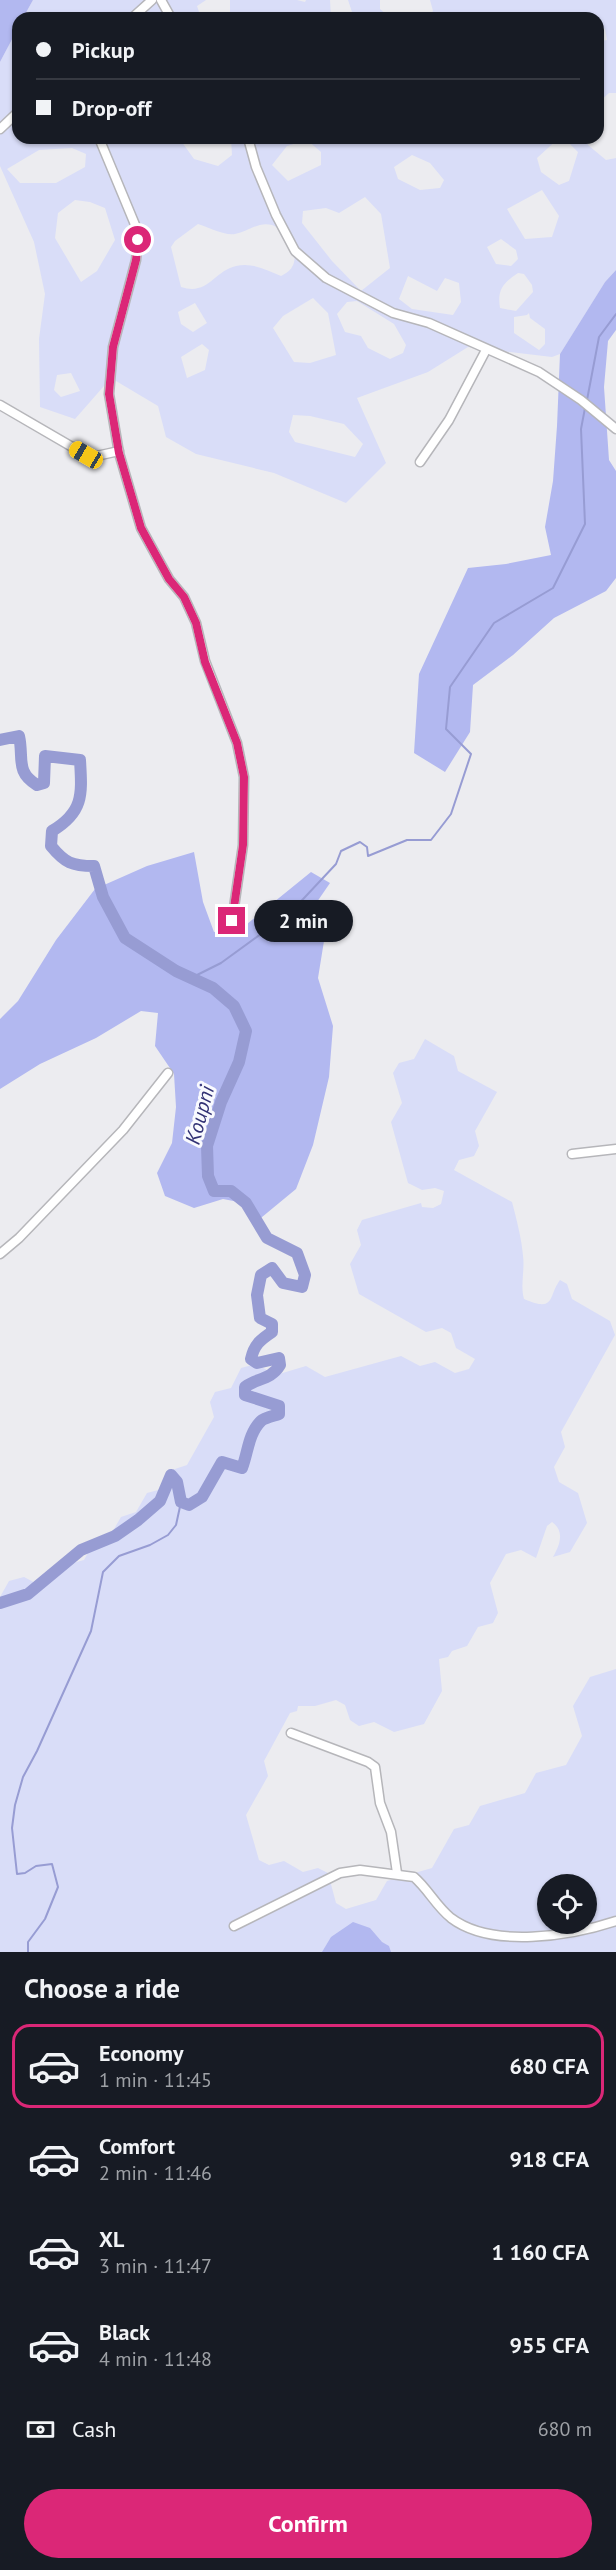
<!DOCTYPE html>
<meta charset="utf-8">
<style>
body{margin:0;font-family:"PT Sans",sans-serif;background:#242831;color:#f1f3f6;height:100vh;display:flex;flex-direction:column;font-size:22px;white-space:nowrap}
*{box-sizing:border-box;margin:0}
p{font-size:20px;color:#9ea1a6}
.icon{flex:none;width:33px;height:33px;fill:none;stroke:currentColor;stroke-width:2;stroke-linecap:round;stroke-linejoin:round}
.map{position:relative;height:1952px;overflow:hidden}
.drawer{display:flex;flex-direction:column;background:#171b24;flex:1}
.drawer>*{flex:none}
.top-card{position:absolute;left:12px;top:12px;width:592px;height:132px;border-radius:18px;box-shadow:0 2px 4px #0004;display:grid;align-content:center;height:132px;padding:0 24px;background:#171b24}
.fabs{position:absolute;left:537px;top:1874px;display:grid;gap:12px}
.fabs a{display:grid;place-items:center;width:60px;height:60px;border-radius:50%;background:#171b24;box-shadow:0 2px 4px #0004;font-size:30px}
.end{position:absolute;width:27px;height:27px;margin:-14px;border:8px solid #db2777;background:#fff;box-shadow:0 0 0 3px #fff}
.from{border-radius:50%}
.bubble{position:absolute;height:42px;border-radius:21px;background:#171b24;box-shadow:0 2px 4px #0004;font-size:20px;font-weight:700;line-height:42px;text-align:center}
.car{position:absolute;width:18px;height:36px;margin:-18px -9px;border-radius:8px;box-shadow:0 0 4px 2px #0007;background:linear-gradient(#f5c518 24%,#345 0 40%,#f5c518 0 76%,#345 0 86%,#f5c518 0)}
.top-card b{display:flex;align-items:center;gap:21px;height:57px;font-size:22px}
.top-card b+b{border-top:2px solid #363941}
.top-card i{width:15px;height:15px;background:#f1f3f6}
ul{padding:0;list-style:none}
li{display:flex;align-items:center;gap:18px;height:84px;margin:0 12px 9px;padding:0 12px;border:3px solid transparent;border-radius:18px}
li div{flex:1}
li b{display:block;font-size:22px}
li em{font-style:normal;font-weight:700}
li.selected{border-color:#db2777}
li>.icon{width:54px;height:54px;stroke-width:1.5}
h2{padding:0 24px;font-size:27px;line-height:72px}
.pay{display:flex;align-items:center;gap:15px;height:66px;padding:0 24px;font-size:22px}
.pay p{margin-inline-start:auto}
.cta{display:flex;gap:12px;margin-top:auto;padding:12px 24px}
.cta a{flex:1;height:69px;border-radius:36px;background:#db2777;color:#fff;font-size:24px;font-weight:700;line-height:69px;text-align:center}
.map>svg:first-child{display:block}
.green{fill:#d9ddf8;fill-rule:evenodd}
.forest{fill:#b2b8f0}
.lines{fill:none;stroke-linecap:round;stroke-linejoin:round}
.stream{stroke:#979cd3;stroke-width:2}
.river{stroke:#979cd3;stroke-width:12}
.minor-casing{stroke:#b6b6ba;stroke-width:11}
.minor{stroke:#fff;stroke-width:8}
.route{stroke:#db2777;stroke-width:8}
.labels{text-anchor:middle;stroke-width:6;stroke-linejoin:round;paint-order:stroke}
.water-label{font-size:21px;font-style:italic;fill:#333375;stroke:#f9fafe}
</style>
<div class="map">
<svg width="616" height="1952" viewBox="0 0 616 1952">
<rect width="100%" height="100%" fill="#ececf0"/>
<g class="green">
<path d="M33,0H206L197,6L201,18H161L91,13L70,18H23Z"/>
<path d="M230,0H297L305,2L306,0H330L331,18H230Z"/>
<path d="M348,0H380V9L390,18H354Z"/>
<path d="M430,0H616V93H609L599,102V41L607,40L605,29L599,26L598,18H429L433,11Z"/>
<path d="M18,28V138H179L194,159L218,166L232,155L231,138H559L537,158L541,172L559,185L569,181L578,152L564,138H586L588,145L606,160L616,158V270L605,282L560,354L552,357L468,347L428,372L357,398L386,463L346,503L274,473L196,454L166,437L158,406L111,378L75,419L40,407L39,339L45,294L34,242L0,166V62ZM307,140L321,152V165L288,181L272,165L287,146ZM72,148L86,154L85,167L56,183H20L7,169L39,150ZM412,155L430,163L444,180L440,188L420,190L398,179L394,167ZM542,190L559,216L552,237L525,239L507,209ZM365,197L381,214L390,268L361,291L332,261L302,223L303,211L326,208L339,213ZM75,200L90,202L105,208L115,240L97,271L81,282L55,238L58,213ZM198,224C208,227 225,236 235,234C248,232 258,221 272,225C286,230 301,253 292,267C290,271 285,274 281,276C267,270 252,262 236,266C214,271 208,296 181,287L171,247L175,241ZM501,239L516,250L518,259L511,266L496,264L487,247ZM518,273L524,274L532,285L533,292L516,311L500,308C497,290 503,283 518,273ZM408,276L437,291L445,278L459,283L461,302L453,315L412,309L399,299ZM313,298L328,313L336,355L310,363L294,362L273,328L283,316ZM357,301L394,324L406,345L403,353L390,359L368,348L361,336L345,332L337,314L347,302ZM195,303L207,323L193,332L181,324L178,312ZM529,313L530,318L545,329V344L539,350L514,333V317L527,315ZM202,344L209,350L205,370L187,378L181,357ZM71,373L80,391L61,397L54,390L57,375ZM293,415L310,416L344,424L363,444L355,457L295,442L289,432Z"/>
<path d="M425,1039L454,1056L458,1071L497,1092L475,1131L479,1146L474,1156L459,1160L454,1170L512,1202C516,1217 522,1240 523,1256C525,1270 520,1285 524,1299C556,1313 548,1296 560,1280L567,1284L572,1299L610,1321L615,1335L561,1432L565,1447L554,1467L559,1482L578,1493L587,1523L570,1552L553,1557C560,1545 565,1531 552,1522L547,1526L536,1558L521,1550L506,1554L490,1583L498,1613L493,1623L478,1627L467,1646L452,1651L448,1657L439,1659L442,1691L424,1724L394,1732L374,1722L359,1726L350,1720L345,1705L336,1700L315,1706H298L297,1711L290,1713L264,1761L268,1776L246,1815L259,1860L269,1865L284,1861L303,1872L318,1868L328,1873L336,1903L346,1909L376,1900L387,1881L432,1868L454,1829L469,1825L480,1806L525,1793L536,1773L566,1765L582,1736L573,1706L590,1677L616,1669V1952H0V1597L9,1581L24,1577L43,1587L54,1568L84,1560L95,1540L110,1536L121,1517L136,1512L147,1493L162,1489L172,1470L187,1465L214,1417L210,1402L215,1392L231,1388L241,1368L256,1364L276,1375L306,1366L325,1377L401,1356L420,1366L435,1362L455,1373L469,1369L475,1359L456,1348L451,1333L442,1328L426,1332L359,1294L350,1264L361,1245L357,1230L362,1220L421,1203L422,1207L433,1208L441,1204L444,1191L435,1188L422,1190L408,1183L391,1122L402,1103L393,1073L399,1063L414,1059ZM548,1884H586V1923H548Z"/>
</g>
<g class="forest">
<path d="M0,0H33L23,18H18V28L0,62Z"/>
<path d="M616,270V330L608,341L604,387L609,460L616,471V578L606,591L554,618L513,655L473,685L470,732L445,772L414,753L419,674L468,568L506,564L551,555L545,527L553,481L557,426L560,354L605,282Z"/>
<path d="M194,852L203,902L214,932L247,924L311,872L330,883L297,931L324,941L318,978L333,1026L329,1077L313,1145L296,1189L256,1222L249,1204L223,1199L194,1208L165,1196L157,1173L172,1143L176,1107L174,1074L155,1046L158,1013L141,1011L96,1038L40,1064L0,1089V1019L18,1001L56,940L95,889L147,866Z"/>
<path d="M353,1922L370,1928L382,1942L389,1946L391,1952H322L331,1937Z"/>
</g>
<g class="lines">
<g class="stream">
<path d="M587,400L599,337L616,314"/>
<path d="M191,978L221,963L291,912L336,864L341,851L360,842L367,847L368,856L407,840H431L451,814L471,754L446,729L450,687L494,623L553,588L585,524L581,429L585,408"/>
<path d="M28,1952V1942L45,1919L58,1887L52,1864L36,1866L25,1873L17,1874L12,1828L15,1805L23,1777L37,1751L91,1631L103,1572L119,1556L150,1545L168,1535L176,1525L181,1502"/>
</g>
<path class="river" d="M0,740L19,736C24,758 15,772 37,785L44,783L45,756L80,760C82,794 84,812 52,831L51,846C65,863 72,866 94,866L103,897L125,938L176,971L213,988L234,1006L246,1031L239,1062L221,1102L207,1146L208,1176L214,1191H231L246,1203L267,1238L297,1253L305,1275L302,1287L283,1283L272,1268L261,1275L257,1295L260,1318L272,1324V1332C260,1340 254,1345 251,1359L257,1363L279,1358L280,1365C271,1380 257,1378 245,1387V1395L279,1406V1414C273,1416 264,1418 261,1421C248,1434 248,1453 242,1468L222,1462L202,1497L189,1505L181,1502L177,1482L171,1475L160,1501L138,1520L115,1536L81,1550L28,1594L0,1603"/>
<g class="minor-casing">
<g id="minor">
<path d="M161,0L171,18"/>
<path d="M132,18L152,0"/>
<path d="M0,129L18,112"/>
<path d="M99,138L136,227L138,240L136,260L113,347L109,394L119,453L141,528L169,579L184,597L196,623L205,661L237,743L244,777L243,845L232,921"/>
<path d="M248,138L256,167L276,215L295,251L326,278L393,313L429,323L539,372L581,400L616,429"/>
<path d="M0,405L86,455L92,457L119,451"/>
<path d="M420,462L449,420L486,350"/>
<path d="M572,1154L616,1149"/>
<path d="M0,1254L19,1238L123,1130L168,1073"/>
<path d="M291,1733L368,1762L375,1767L380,1803L391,1832L397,1873"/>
<path d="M234,1926L340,1873L360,1870L414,1877C428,1889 436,1906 451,1918C492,1949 571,1936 616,1921"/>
</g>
</g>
<use href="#minor" class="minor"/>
</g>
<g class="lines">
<path class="route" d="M138,240L136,260L113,347L109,394L119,453L141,528L169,579L184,597L196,623L205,662L237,743L244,777L243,845L232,921"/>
</g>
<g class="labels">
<g class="water-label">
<text transform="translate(200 1115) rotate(-75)" y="7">Koupni</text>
</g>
</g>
</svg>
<div class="fabs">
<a><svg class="icon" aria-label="locate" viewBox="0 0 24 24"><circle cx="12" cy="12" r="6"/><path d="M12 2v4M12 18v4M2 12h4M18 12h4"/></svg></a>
</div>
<i class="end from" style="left:138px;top:240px"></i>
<i class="end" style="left:232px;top:921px"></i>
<div class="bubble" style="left:254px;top:900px;width:99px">2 min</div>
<i class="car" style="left:86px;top:455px;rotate:300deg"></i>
<div class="top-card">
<b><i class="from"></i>Pickup</b>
<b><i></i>Drop-off</b>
</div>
</div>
<section class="drawer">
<h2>Choose a ride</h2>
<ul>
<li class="selected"><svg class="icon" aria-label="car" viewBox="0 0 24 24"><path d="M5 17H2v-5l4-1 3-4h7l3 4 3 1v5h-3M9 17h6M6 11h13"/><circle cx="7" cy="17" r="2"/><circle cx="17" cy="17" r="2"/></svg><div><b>Economy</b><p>1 min · 11:45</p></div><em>680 CFA</em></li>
<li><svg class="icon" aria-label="car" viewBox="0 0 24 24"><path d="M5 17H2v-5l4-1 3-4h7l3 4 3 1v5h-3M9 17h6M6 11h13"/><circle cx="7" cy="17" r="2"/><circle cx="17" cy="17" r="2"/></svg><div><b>Comfort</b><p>2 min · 11:46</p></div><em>918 CFA</em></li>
<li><svg class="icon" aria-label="car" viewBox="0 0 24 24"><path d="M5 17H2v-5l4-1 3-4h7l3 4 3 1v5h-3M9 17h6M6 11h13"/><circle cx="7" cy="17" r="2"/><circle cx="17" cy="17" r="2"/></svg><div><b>XL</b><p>3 min · 11:47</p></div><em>1 160 CFA</em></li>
<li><svg class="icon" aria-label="car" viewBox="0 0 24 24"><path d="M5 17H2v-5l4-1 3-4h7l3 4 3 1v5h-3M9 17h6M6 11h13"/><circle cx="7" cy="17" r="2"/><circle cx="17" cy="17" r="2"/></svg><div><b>Black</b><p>4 min · 11:48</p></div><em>955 CFA</em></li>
</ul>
<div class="pay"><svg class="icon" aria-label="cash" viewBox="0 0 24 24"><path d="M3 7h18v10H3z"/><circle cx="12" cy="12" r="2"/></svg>Cash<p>680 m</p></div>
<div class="cta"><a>Confirm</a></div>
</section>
